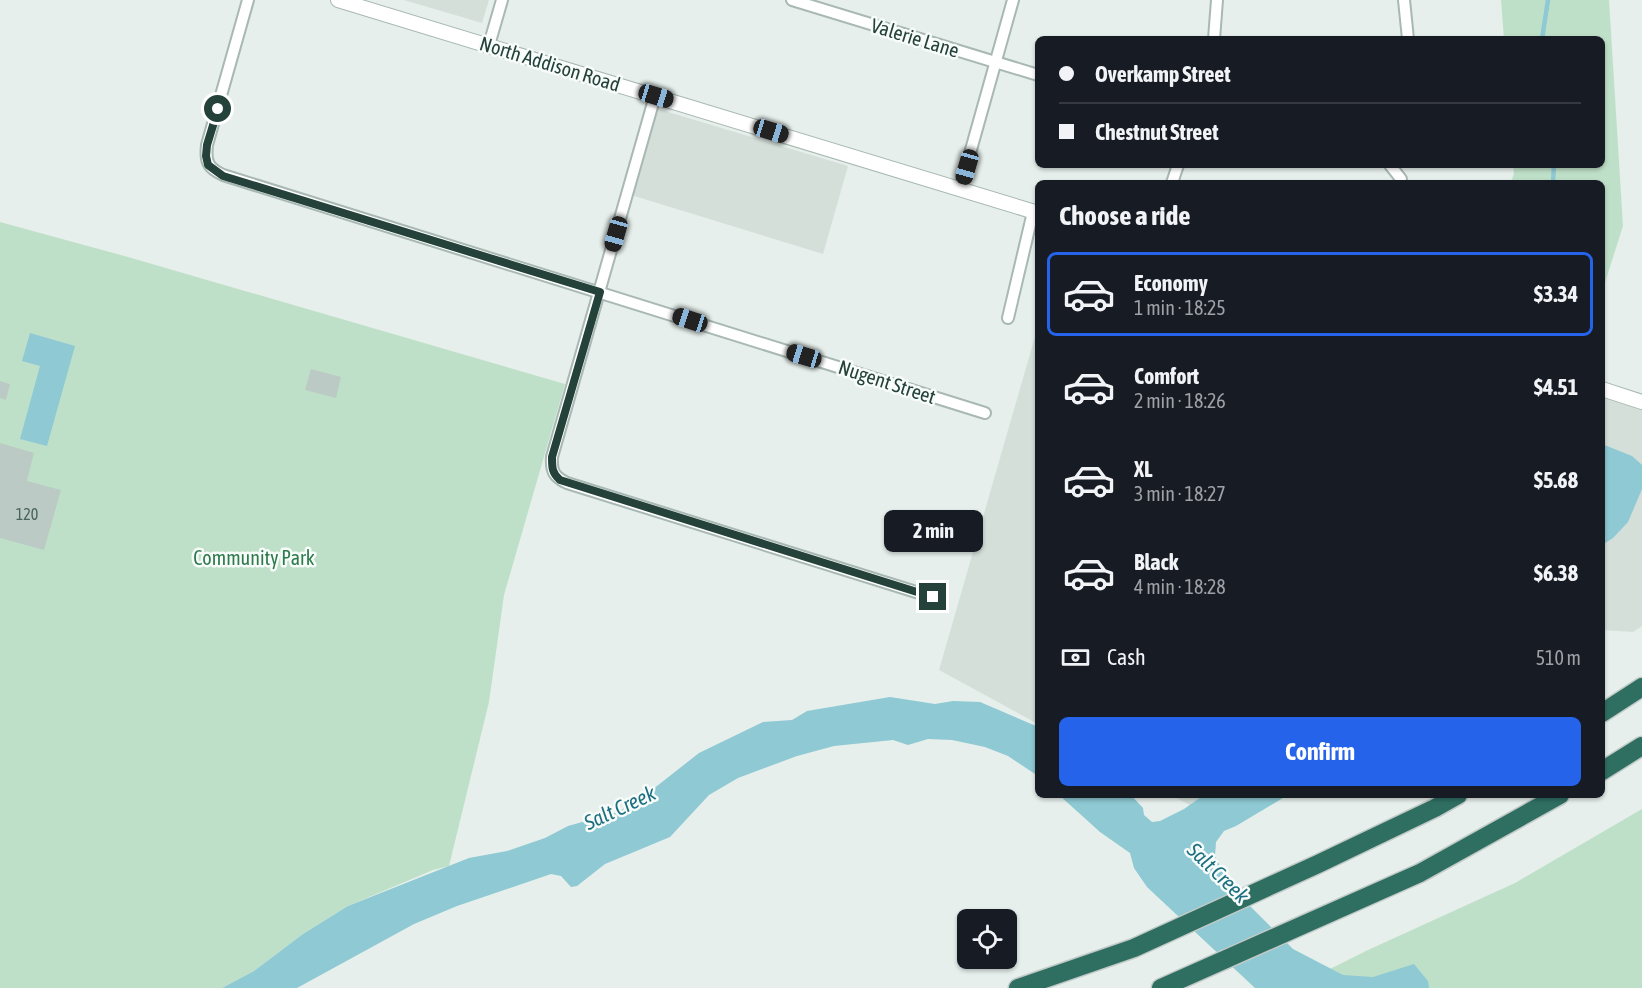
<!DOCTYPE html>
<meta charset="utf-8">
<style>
body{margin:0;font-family:"Asap Condensed",sans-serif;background:#242831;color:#f1f3f6;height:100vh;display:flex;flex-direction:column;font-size:22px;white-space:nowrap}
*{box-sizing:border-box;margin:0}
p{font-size:20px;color:#9ea1a6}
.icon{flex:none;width:33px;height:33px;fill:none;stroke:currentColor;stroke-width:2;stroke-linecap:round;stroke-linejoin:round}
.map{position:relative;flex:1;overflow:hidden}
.details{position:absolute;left:1035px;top:180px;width:570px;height:618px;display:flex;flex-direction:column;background:#171b24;border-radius:9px;box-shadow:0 2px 4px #0004}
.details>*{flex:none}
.guide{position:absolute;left:1035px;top:36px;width:570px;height:132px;border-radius:9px;box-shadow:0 2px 4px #0004;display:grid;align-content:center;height:132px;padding:0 24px;background:#171b24}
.tools{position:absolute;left:957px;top:909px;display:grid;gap:12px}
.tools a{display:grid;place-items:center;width:60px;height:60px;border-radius:9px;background:#171b24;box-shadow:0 2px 4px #0004;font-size:30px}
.end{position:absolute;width:27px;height:27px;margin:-14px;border:8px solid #24423a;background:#fff;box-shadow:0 0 0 3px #fff}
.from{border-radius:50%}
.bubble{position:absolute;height:42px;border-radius:9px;background:#171b24;box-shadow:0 2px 4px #0004;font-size:20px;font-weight:700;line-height:42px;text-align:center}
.car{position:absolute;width:18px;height:36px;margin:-18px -9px;border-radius:8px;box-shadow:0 0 4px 2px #0007;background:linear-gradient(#222 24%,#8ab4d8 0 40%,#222 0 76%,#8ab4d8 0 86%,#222 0)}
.guide b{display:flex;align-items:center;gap:21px;height:57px;font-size:22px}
.guide b+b{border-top:2px solid #363941}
.guide i{width:15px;height:15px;background:#f1f3f6}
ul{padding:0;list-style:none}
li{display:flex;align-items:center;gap:18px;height:84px;margin:0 12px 9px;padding:0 12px;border:3px solid transparent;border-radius:9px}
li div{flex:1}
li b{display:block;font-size:22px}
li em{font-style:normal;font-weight:700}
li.selected{border-color:#2563eb}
li>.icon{width:54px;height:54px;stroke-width:1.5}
h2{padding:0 24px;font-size:27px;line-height:72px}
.pay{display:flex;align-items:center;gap:15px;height:66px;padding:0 24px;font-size:22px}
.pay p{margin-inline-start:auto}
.button{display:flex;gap:12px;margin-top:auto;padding:12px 24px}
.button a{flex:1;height:69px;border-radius:9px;background:#2563eb;color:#fff;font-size:24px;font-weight:700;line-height:69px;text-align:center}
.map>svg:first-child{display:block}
.built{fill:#d4dfda}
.green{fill:#bfe0c8}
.water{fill:#8ec9d4}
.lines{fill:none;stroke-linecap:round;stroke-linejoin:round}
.stream{stroke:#8ec9d4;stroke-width:4.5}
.building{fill:#bbcac4}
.minor-casing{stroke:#a8b8b2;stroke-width:14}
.tertiary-casing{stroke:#a8b8b2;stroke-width:16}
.motorway-casing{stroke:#c2cac8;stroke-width:21}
.minor{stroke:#fff;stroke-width:10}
.tertiary{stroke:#fff;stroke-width:14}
.motorway{stroke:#2f6f62;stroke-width:18}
.route{stroke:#24423a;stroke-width:8}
.labels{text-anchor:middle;stroke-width:5;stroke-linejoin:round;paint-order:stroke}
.number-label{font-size:16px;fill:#4a645c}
.street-label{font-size:20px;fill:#24423a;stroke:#f7fbf9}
.park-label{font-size:20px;fill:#2d7a4b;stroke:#f7fbf9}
.water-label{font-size:21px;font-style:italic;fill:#1c6f80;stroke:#f7fbf9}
</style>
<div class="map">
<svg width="1642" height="988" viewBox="0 0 1642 988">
<rect width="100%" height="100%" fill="#e6efeb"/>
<g class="built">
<path d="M404,0H489L482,23Z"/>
<path d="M648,106L848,166L823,254L631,195Z"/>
<path d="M1038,326V724L939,670Z"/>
<path d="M1602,395L1642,407V626L1633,632L1602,630Z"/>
<path d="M1171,795H1221L1195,808Z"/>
</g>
<g class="green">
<path d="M1501,0H1609L1623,226L1602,292V183H1511L1514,173L1513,165H1602V39H1504Z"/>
<path d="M0,222L128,257L565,384L504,595L489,702L449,866L433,870L348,906L303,934L254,971L222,988H0Z"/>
<path d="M1642,809V988H1292L1368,950L1515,883Z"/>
</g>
<g class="water">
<path d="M30,333L75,346L47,446L20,439L40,366L22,361Z"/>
<path d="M1602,444L1632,456L1642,465V489L1628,522L1613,538L1602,545Z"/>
<path d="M890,697L935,704L953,701L980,702L1036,726L1038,728V776L1008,756L985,747L952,740L928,739L908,745L893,740L834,746L797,756L738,778L709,795L670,837L605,864L577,886L571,887L561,876L551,874L457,906L414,924L297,988H222L254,971L303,934L348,906L469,858L507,851L545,838L568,826L618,812L643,797L699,753L763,722L792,720L807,711Z"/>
<path d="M1059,795H1131L1143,808L1144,815L1152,822L1160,821L1184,809L1204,795H1288L1236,826L1224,831L1216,842L1215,856L1230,886L1293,949L1343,975L1373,977L1414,964L1428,981L1429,988H1255L1147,887L1134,868L1130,853L1100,832Z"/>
</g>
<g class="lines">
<g class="stream">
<path d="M1542,39L1548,0"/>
<path d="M1553,183L1554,165"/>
</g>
</g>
<g class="building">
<path d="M311,369L341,377L336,398L305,390Z"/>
<path d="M0,381L10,384L6,400L0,398Z"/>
<path d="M0,443L34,453L27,481L61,490L44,550L0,538Z"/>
</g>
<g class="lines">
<g class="minor-casing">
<g id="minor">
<path d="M248,0L207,145C205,162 208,168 223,175L985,413"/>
<path d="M792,0L1038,75"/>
<path d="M1404,0L1408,39"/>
<path d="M1214,39L1217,0"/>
<path d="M489,45L502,0"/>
<path d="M655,96L552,457C551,471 554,477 567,483L932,597"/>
<path d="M1390,165L1401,179"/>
<path d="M1172,183L1178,165"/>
<path d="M960,189L1013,0"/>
<path d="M1008,318L1033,212"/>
</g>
</g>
<g class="tertiary-casing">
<g id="tertiary">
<path d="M338,0L1038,213"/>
<path d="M1602,389L1642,402"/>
</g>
</g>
<g class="motorway-casing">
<g id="motorway">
<path d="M1602,713L1642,687"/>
<path d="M1602,771L1642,746"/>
<path d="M1018,988L1134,948L1318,864L1435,808L1458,795"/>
<path d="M1161,988L1420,873L1560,795"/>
</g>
</g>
<use href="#minor" class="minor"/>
<use href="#tertiary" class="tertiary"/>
<use href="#motorway" class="motorway"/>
</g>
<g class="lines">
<path class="route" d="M218,109L207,145L206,156L208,165L223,176L600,292L552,457C552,468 552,473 560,480L933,597"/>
</g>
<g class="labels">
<g class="number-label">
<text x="27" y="520">120</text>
</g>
<g class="street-label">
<text transform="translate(915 38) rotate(17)" y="7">Valerie Lane</text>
<text transform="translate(550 64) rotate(17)" y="7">North Addison Road</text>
<text transform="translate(887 382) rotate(18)" y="7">Nugent Street</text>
</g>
<g class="park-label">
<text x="254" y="565">Community Park</text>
</g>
<g class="water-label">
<text transform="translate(620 808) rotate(-25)" y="7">Salt Creek</text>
<text transform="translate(1218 873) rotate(44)" y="7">Salt Creek</text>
</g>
</g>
</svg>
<div class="tools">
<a><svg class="icon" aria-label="locate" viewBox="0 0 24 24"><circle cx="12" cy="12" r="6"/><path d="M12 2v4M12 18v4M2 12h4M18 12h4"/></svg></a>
</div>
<i class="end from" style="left:218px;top:109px"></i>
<i class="end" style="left:933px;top:597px"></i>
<div class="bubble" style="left:884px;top:510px;width:99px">2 min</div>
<i class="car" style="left:656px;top:96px;rotate:107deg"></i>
<i class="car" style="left:771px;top:131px;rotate:107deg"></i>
<i class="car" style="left:967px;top:167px;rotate:196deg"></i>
<i class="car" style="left:616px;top:234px;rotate:196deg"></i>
<i class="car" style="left:690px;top:320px;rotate:288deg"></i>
<i class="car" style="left:804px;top:356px;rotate:287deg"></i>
<div class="guide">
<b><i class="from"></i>Overkamp Street</b>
<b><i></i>Chestnut Street</b>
</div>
<section class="details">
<h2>Choose a ride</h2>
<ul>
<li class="selected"><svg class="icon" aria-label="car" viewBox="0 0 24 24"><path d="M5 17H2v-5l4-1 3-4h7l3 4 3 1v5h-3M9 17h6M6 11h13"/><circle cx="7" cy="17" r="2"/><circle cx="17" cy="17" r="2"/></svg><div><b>Economy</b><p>1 min · 18:25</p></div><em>$3.34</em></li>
<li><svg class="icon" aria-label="car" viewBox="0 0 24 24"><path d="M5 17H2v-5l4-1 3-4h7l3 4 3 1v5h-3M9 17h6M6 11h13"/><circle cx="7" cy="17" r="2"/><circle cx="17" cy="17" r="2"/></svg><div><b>Comfort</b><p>2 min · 18:26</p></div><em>$4.51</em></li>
<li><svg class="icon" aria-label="car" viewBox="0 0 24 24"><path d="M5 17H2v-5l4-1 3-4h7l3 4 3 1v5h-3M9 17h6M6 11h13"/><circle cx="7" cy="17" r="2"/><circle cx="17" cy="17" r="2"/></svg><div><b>XL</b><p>3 min · 18:27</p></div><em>$5.68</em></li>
<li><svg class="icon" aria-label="car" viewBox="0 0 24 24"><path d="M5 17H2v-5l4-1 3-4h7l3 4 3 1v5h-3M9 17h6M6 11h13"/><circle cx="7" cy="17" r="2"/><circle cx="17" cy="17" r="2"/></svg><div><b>Black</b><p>4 min · 18:28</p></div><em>$6.38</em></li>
</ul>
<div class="pay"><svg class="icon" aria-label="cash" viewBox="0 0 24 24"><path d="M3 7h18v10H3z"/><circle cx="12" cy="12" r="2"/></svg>Cash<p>510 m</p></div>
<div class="button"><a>Confirm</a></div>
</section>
</div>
